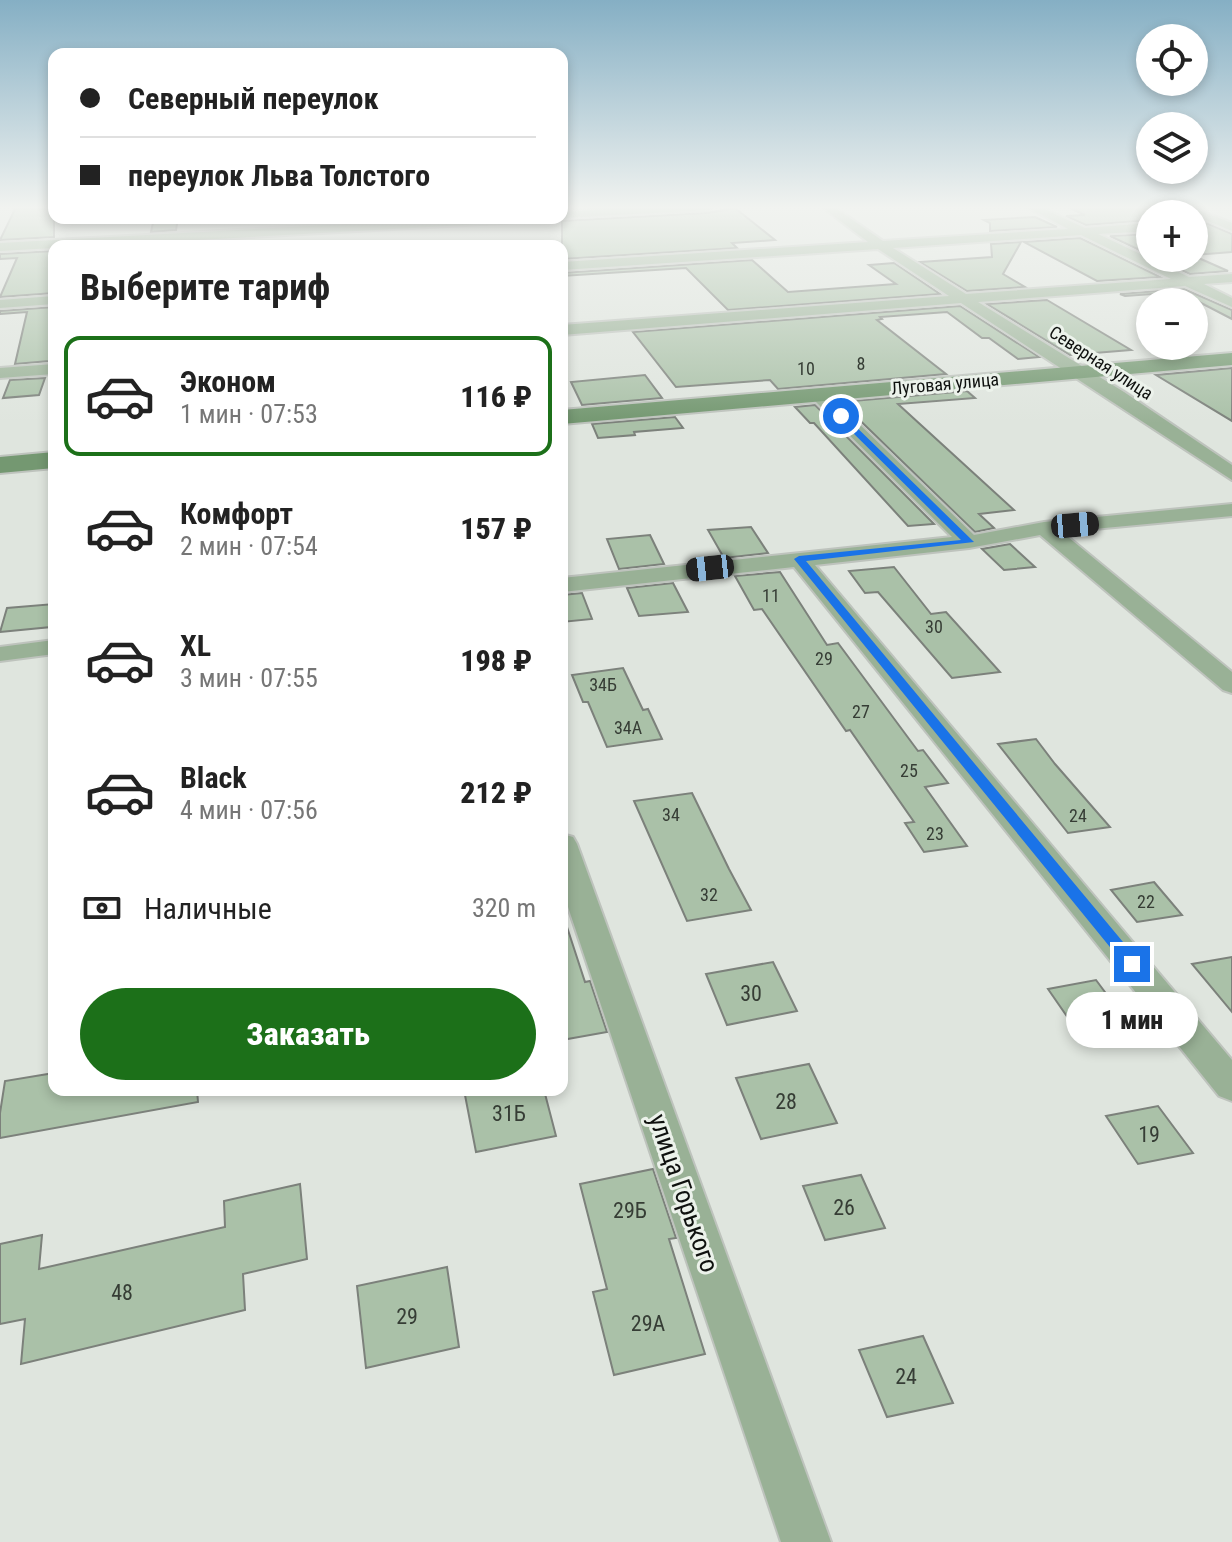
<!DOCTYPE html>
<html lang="ru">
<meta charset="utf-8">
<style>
body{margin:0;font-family:"Roboto Condensed",sans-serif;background:#f6f6f6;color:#222;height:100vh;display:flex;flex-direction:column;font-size:30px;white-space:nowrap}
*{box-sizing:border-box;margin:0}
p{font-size:26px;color:#767676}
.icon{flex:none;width:44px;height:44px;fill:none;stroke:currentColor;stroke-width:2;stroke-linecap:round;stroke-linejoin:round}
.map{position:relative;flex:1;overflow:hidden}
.side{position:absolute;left:48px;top:240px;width:520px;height:856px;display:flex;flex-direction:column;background:#fff;border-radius:16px;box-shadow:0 4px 12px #0003}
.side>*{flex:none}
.guide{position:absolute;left:48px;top:48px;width:520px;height:176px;border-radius:16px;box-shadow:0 4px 12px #0003;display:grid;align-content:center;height:176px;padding:0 32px;background:#fff}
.buttons{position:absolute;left:1136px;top:24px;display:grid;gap:16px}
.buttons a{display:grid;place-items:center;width:72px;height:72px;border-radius:50%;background:#fff;box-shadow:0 4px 12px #0003;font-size:40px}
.end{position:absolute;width:36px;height:36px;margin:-18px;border:10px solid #1a73e8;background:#fff;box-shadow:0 0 0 4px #fff}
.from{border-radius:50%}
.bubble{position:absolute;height:56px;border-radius:28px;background:#fff;box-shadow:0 4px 12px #0003;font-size:26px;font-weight:800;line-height:56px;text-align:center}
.car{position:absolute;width:24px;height:48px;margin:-24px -12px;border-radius:10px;box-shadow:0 0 6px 2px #0007;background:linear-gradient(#222 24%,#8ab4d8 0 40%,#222 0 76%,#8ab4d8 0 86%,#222 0)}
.guide b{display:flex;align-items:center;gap:28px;height:76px;font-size:30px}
.guide b+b{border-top:2px solid #e0e0e0}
.guide i{width:20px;height:20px;background:#222}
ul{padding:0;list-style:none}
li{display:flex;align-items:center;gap:24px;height:120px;margin:0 16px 12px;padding:0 16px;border:4px solid transparent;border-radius:16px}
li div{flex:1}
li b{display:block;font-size:30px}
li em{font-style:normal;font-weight:800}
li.selected{border-color:#1c7019}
li>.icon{width:72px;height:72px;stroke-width:1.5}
h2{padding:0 32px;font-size:36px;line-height:96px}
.pay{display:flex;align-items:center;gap:20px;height:88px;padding:0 32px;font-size:30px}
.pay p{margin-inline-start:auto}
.cta{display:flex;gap:16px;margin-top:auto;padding:16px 32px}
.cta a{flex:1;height:92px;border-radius:48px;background:#1c7019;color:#fff;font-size:32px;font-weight:800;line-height:92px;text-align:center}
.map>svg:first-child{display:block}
.building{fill:#aac1a8;stroke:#7c817b;stroke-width:2}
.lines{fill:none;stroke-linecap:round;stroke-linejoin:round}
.street-casing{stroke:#bec3bd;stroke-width:4}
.secondary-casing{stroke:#bec3bd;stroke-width:4}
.street{fill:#99b196;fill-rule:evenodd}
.secondary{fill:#749871;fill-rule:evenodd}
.route{fill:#1a73e8}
.labels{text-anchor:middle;stroke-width:6;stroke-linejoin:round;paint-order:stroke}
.far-street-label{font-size:18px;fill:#0f110f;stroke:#ecf2eb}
.number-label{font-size:18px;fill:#363d35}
.near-number-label{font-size:22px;fill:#363d35}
.near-street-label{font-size:26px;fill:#0f110f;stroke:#ecf2eb}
</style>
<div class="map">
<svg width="1232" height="1542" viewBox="0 0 1232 1542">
<rect width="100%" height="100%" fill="#dfe5de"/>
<g class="building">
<path d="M16,207H54V237L0,240Z"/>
<path d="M1068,207H1172L1184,214H1150V220L1086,225L1066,216L1085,215Z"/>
<path d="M735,208L775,240L732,243L737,248L562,259V221L707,213Z"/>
<path d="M1035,217L1057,227L990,231V223L984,220Z"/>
<path d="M154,218H178L176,230L151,232Z"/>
<path d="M1194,218L1232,234V252L1194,255Z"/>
<path d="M1150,234V255L1110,236Z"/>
<path d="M1080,238L1160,277L1097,281L1024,242Z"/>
<path d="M1021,242L1003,274L1025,287L967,291L920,262L992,257L991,244Z"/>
<path d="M54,251V293L0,297L17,258L0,259V254Z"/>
<path d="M1194,256L1228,271L1190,274L1156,258Z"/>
<path d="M752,260L788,292L896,284L869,265L894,263L940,294L728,310L686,268L562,276V273Z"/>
<path d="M1184,289L1232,310V319L1180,292L1125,296L1120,294Z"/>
<path d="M1047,300L1131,350L1070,355L987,304Z"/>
<path d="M960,306L1039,357L1018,359L989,338H982L947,312L880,317L882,319L877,320L946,374L778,389L770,380L676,387L633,332Z"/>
<path d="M54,307L49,361L15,364L27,312L0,314V311Z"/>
<path d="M1232,368V421L1156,375Z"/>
<path d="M645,375L662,398L582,405L571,382Z"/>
<path d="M45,378L39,395L3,398L10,380Z"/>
<path d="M967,391L975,398L898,404L1014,510L979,514L994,528L975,532L841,402Z"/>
<path d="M815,405L934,524L908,526L814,423H810L795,407Z"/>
<path d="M675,417L683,428L634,432L635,435L598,438L592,424Z"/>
<path d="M751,527L768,553L724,558L708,530Z"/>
<path d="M650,535L664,564L619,569L607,539Z"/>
<path d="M1010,544L1035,567L1004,570L982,549Z"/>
<path d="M894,567L931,614L946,612L1000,672L952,678L878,592L865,593L849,571Z"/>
<path d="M780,572L827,645L838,643L918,751L923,750L948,783L925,787L967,846L924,852L905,823L914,822L850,730L846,731L762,609L754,610L735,576Z"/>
<path d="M673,583L688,612L639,616L627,588Z"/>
<path d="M582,593L592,619L562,622V595Z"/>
<path d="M54,604L51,627L0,632L7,608Z"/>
<path d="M623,668L643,710L648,709L662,739L607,747L588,702H583L572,675Z"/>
<path d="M1036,739L1055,764L1110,827L1068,833L998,744Z"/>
<path d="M692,793L729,869L751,910L687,921L634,801Z"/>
<path d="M1154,882L1182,915L1137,922L1111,890Z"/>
<path d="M567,927L585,982L590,981L607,1032L562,1040V928Z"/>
<path d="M1232,957V1012L1192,964Z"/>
<path d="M773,962L797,1011L727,1025L706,974Z"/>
<path d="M1096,980L1125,1019L1075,1028L1048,989Z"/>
<path d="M809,1064L837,1123L761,1139L736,1078Z"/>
<path d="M54,1073V1090H197L198,1102L0,1138V1113L5,1081Z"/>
<path d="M464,1090H544L556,1136L476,1152Z"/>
<path d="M1158,1106L1193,1153L1138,1164L1106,1116Z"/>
<path d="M653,1169L676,1238L669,1239L705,1354L614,1375L593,1292L607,1289L580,1184Z"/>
<path d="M861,1175L885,1228L825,1240L803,1186Z"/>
<path d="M300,1184L307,1259L243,1274L245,1310L21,1364L25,1319L0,1324V1244L42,1235L39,1269L225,1227L224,1201Z"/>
<path d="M447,1267L459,1347L366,1368L357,1286Z"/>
<path d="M923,1336L953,1403L887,1417L859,1350Z"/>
</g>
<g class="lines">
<g class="street-casing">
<g id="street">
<path d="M651,207H713L707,210L562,218H560L562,212Z"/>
<path d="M822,207H834L883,241L1068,229L1027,207H1040L1085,228L1150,223V231L1098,234L1189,277L1232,274V282L1204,284L1232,298V307L1185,286L978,302L1124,392L1232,465V480L961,303L562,335V325L949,296L878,249L562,270V262L868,242ZM1081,235L1171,279L966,294L893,248Z"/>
<path d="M1175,207H1190L1232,223V231Z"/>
<path d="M455,218H524L518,222L0,251V243Z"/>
<path d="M54,296V304L0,308V300Z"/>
<path d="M54,364V374L0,378V368Z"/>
<path d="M819,390L825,391L974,535L1044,522L1232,504V516L1062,532L1232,672V693L1223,690L1040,535L969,548L815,565L1232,1060V1101L1219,1096L794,567L562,592V578L952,537L813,399L811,395L813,391Z"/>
<path d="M54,640V654L0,661V647Z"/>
<path d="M562,834L573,837L577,844L831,1542H781L562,889Z"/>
</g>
</g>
<g class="secondary-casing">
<g id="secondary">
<path d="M1232,353V365L562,424V410Z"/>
<path d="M54,452V468L0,473V457Z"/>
</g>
</g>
<use href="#street" class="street"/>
<use href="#secondary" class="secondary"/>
</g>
<linearGradient id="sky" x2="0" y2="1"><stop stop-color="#85afc4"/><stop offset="0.49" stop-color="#f1f3f0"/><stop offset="1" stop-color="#f1f3f0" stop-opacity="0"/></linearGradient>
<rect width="1232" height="423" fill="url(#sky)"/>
<path class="route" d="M838,414H843L974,542L806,561L1138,960V968H1127L794,559L799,556L961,540L838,418Z"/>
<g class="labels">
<g class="far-street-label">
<text transform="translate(1101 363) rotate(33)" y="6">Северная улица</text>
<text transform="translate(945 384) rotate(-5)" y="6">Луговая улица</text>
</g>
<g class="number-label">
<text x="861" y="370">8</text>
<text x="806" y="375">10</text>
<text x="771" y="602">11</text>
<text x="934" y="633">30</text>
<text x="824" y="665">29</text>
<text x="603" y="691">34Б</text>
<text x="861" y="718">27</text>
<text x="628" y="734">34А</text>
<text x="909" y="777">25</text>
<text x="671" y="821">34</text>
<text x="1078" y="822">24</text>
<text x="935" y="840">23</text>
<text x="709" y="901">32</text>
<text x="1146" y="908">22</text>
</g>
<g class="near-number-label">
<text x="751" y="1001">30</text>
<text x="786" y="1109">28</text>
<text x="509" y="1121">31Б</text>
<text x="1149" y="1142">19</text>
<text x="844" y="1215">26</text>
<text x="630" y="1218">29Б</text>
<text x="122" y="1300">48</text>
<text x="407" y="1324">29</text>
<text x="648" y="1331">29А</text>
<text x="906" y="1384">24</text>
</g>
<g class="near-street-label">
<text transform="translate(684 1193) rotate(71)" y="9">улица Горького</text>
</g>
</g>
</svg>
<div class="buttons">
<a><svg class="icon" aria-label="locate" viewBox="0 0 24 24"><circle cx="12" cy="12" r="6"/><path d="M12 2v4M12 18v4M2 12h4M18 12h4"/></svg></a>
<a><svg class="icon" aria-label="layers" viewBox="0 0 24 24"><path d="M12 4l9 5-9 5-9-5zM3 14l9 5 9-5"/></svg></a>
<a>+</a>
<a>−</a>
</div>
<i class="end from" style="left:841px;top:416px"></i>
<i class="end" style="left:1132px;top:964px"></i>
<div class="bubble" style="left:1066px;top:992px;width:132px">1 мин</div>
<i class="car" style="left:1075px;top:525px;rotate:85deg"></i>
<i class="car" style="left:710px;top:568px;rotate:264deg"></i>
<div class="guide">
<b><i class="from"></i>Северный переулок</b>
<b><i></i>переулок Льва Толстого</b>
</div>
<section class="side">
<h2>Выберите тариф</h2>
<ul>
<li class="selected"><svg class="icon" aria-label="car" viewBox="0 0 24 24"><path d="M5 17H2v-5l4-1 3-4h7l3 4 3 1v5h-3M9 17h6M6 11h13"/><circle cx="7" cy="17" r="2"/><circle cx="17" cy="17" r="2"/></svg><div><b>Эконом</b><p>1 мин · 07:53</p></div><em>116 ₽</em></li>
<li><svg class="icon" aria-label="car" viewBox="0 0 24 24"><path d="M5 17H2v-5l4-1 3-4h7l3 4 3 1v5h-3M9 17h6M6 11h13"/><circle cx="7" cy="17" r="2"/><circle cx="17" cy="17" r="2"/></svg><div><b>Комфорт</b><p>2 мин · 07:54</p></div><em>157 ₽</em></li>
<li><svg class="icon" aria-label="car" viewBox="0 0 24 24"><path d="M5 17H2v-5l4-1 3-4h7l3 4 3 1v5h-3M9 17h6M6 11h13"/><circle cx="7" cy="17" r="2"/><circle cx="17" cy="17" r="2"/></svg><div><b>XL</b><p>3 мин · 07:55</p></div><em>198 ₽</em></li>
<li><svg class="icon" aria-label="car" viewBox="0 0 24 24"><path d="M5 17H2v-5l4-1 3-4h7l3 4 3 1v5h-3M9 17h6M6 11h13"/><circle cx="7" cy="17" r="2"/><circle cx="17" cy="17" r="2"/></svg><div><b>Black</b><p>4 мин · 07:56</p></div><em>212 ₽</em></li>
</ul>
<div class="pay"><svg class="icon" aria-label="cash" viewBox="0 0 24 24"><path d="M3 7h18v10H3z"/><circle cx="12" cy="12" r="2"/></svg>Наличные<p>320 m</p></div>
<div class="cta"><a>Заказать</a></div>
</section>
</div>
